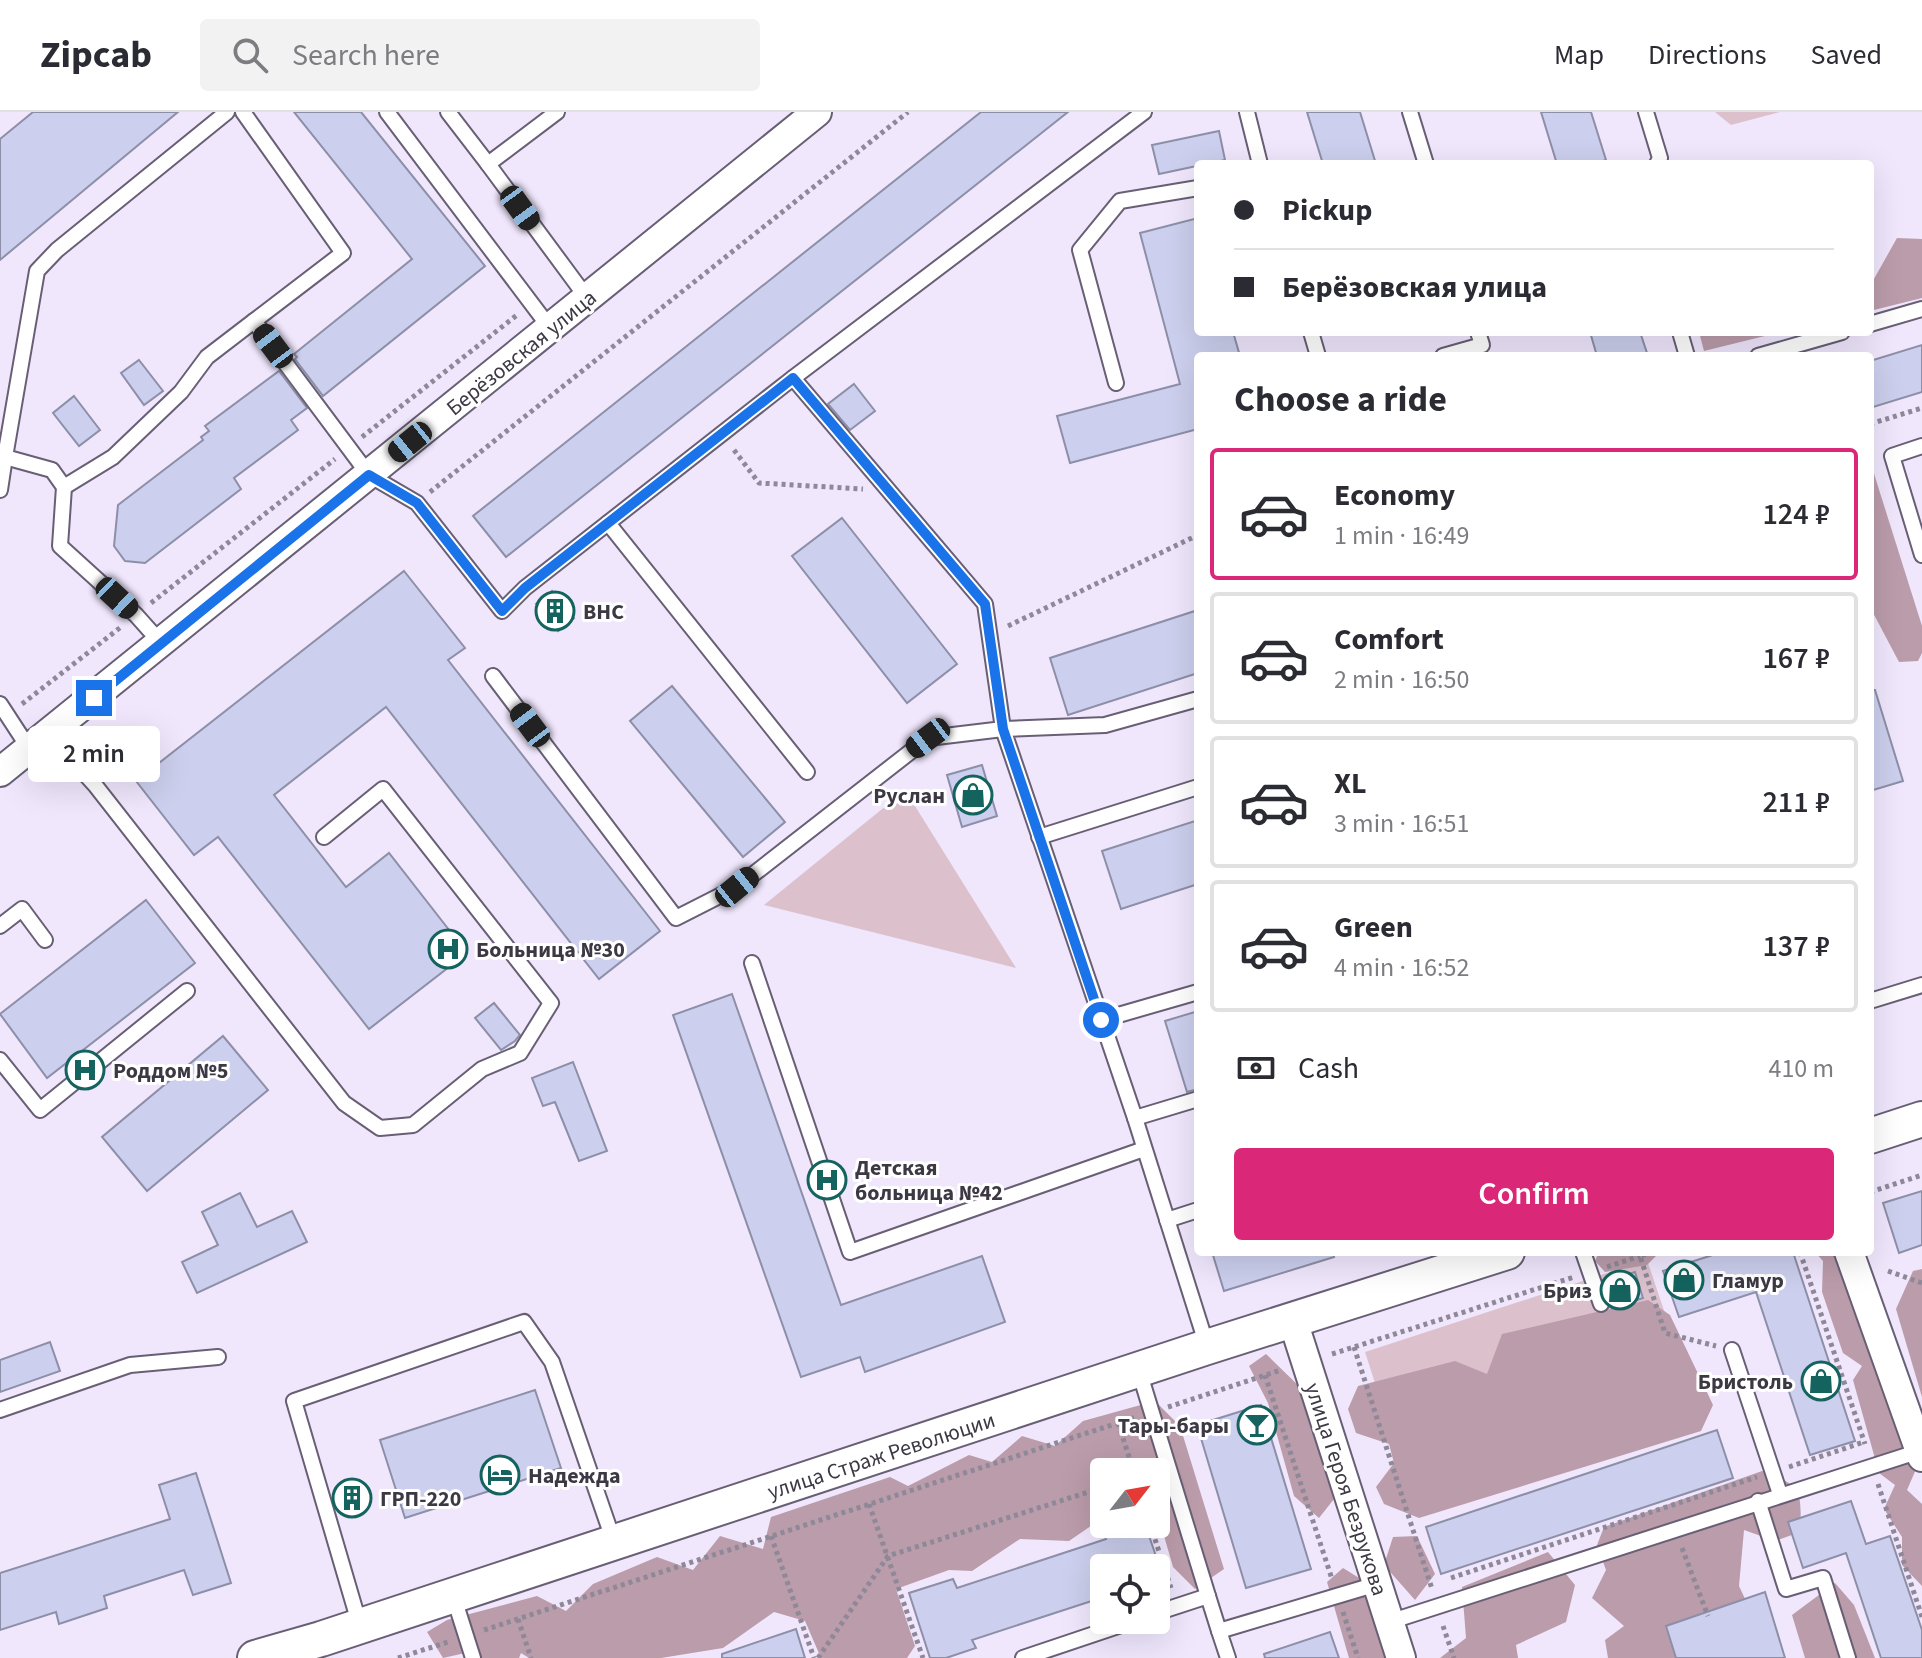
<!DOCTYPE html>
<meta charset="utf-8">
<style>
body{margin:0;font-family:"Source Sans 3",sans-serif;background:#f2f2f3;color:#2b2b33;height:100vh;display:flex;flex-direction:column;font-size:30px;white-space:nowrap}
*{box-sizing:border-box;margin:0}
p{font-size:26px;color:#7c7c81}
.icon{flex:none;width:44px;height:44px;fill:none;stroke:currentColor;stroke-width:2;stroke-linecap:round;stroke-linejoin:round}
.map{position:relative;flex:1;overflow:hidden}
.sheet{position:absolute;left:1194px;top:240px;width:680px;height:904px;display:flex;flex-direction:column;background:#fff;border-radius:8px;box-shadow:0 8px 32px #0002}
.sheet>*{flex:none}
.guide{position:absolute;left:1194px;top:48px;width:680px;height:176px;border-radius:8px;box-shadow:0 8px 32px #0002;display:grid;align-content:center;height:176px;padding:0 40px;background:#fff}
.needle{width:52px;rotate:59deg}
.tools{position:absolute;left:1090px;top:1346px;display:grid;gap:16px}
.tools a{display:grid;place-items:center;width:80px;height:80px;border-radius:8px;background:#fff;box-shadow:0 8px 32px #0002;font-size:40px}
.end{position:absolute;width:36px;height:36px;margin:-18px;border:10px solid #1a73e8;background:#fff;box-shadow:0 0 0 4px #fff}
.from{border-radius:50%}
.bubble{position:absolute;height:56px;border-radius:8px;background:#fff;box-shadow:0 8px 32px #0002;font-size:26px;font-weight:600;line-height:56px;text-align:center}
.car{position:absolute;width:24px;height:48px;margin:-24px -12px;border-radius:10px;box-shadow:0 0 6px 2px #0007;background:linear-gradient(#222 24%,#8ab4d8 0 40%,#222 0 76%,#8ab4d8 0 86%,#222 0)}
.guide b{display:flex;align-items:center;gap:28px;height:76px;font-size:30px}
.guide b+b{border-top:2px solid #e1e1e2}
.guide i{width:20px;height:20px;background:#2b2b33}
ul{padding:0;list-style:none}
li{display:flex;align-items:center;gap:24px;height:132px;margin:0 16px 12px;padding:0 24px;border:4px solid #e1e1e2;border-radius:8px}
li div{flex:1}
li b{display:block;font-size:30px}
li em{font-style:normal;font-weight:600}
li.on{border-color:#db2777}
li>.icon{width:72px;height:72px;stroke-width:1.5}
h2{padding:0 40px;font-size:36px;line-height:96px}
.pay{display:flex;align-items:center;gap:20px;height:88px;padding:0 40px;font-size:30px}
.pay p{margin-inline-start:auto}
.button{display:flex;gap:16px;margin-top:auto;padding:16px 40px}
.button a{flex:1;height:92px;border-radius:8px;background:#db2777;color:#fff;font-size:32px;font-weight:600;line-height:92px;text-align:center}
header{display:flex;align-items:center;gap:48px;box-sizing:border-box;height:112px;padding:0 40px;background:#fff;border-bottom:2px solid #e1e1e2}
header strong{font-size:38px}
nav{display:flex;gap:44px;margin-inline-start:auto;font-size:28px}
.search{width:560px;height:72px;background:#f2f2f3;display:flex;align-items:center;gap:20px;box-sizing:border-box;padding:0 28px;border-radius:8px;color:#7c7c81;font-size:30px}
.map>svg:first-child{display:block}
.green{fill:#dcc1cd}
.forest{fill:#bb9caa}
.building{fill:#cccfed;stroke:#8d8fa8;stroke-width:2}
.lines{fill:none;stroke-linecap:round;stroke-linejoin:round}
.service-casing{stroke:#685f75;stroke-width:18}
.minor-casing{stroke:#685f75;stroke-width:32}
.tertiary-casing{stroke:#685f75;stroke-width:38}
.path{stroke:#8e8898;stroke-width:5;stroke-dasharray:4 4;stroke-linecap:butt}
.service{stroke:#fff;stroke-width:14}
.minor{stroke:#fff;stroke-width:28}
.tertiary{stroke:#fff;stroke-width:34}
.route{stroke:#1a73e8;stroke-width:10}
.labels{text-anchor:middle;stroke-width:6;stroke-linejoin:round;paint-order:stroke}
.street-label{font-size:22px;fill:#3d3944;stroke:#fff}
.poi-label{font-size:22px;font-weight:bold;fill:#3d3944;stroke:#fff;text-anchor:start}
</style>
<header>
<strong>Zipcab</strong>
<div class="search"><svg class="icon" aria-label="search" viewBox="0 0 24 24"><circle cx="10" cy="10" r="6"/><path d="M15 15l6 6"/></svg>Search here</div>
<nav><a>Map</a><a>Directions</a><a>Saved</a></nav>
</header>
<div class="map">
<svg width="1922" height="1546" viewBox="0 0 1922 1546">
<rect width="100%" height="100%" fill="#f0e7fd"/>
<g class="green">
<path d="M1715,0H1780L1731,13Z"/>
<path d="M905,688L915,694L1016,856L764,793L887,693L894,689Z"/>
<path d="M1647,1148L1702,1311L1417,1402L1365,1240Z"/>
</g>
<g class="forest">
<path d="M1897,126L1922,127V186L1870,199V174Z"/>
<path d="M1699,220H1781L1704,239Z"/>
<path d="M1870,349L1922,514V541L1918,549L1899,550L1870,495Z"/>
<path d="M1599,1140H1660L1647,1153L1605,1160L1595,1149Z"/>
<path d="M1815,1140H1840L1920,1348L1907,1378L1922,1392V1474L1902,1453V1425L1884,1397L1895,1373L1879,1361L1853,1268L1862,1254L1843,1241L1822,1180L1823,1149Z"/>
<path d="M1922,1157V1285L1896,1197L1913,1159Z"/>
<path d="M1648,1188L1670,1203L1713,1293L1701,1319L1419,1406L1384,1392L1376,1375L1394,1351L1389,1332L1356,1321L1348,1297L1358,1274L1455,1249L1487,1262L1502,1222Z"/>
<path d="M1266,1242L1302,1277L1334,1387L1319,1406L1294,1384L1268,1291L1249,1254Z"/>
<path d="M1155,1289L1180,1314L1224,1457L1195,1477L1173,1455L1156,1396V1360H1104V1405L1069,1429L1020,1427L972,1459L949,1458L896,1477L915,1534L907,1546H821L805,1509L774,1500L723,1536L661,1546H529L521,1541L519,1546H478L474,1539L443,1546L427,1520L447,1508L537,1484L566,1499L593,1472L657,1445L693,1458L720,1424L763,1437L771,1405L890,1365L908,1374L969,1343L992,1350L1022,1324L1055,1334L1083,1309Z"/>
<path d="M1762,1359C1802,1373 1802,1379 1800,1420L1775,1429L1744,1418L1739,1474L1762,1523V1546H1608L1605,1528L1624,1514L1592,1486L1606,1458L1597,1433L1604,1415Z"/>
<path d="M1417,1424L1435,1462L1415,1488L1384,1453L1393,1425Z"/>
<path d="M1548,1440L1575,1473L1566,1510L1516,1533L1518,1546H1440L1466,1526L1462,1475Z"/>
<path d="M1343,1456L1364,1469L1387,1546H1349L1327,1470Z"/>
<path d="M1835,1471L1854,1493L1875,1546H1805L1792,1503Z"/>
</g>
<g class="building">
<path d="M33,0H178L0,148V27Z"/>
<path d="M294,0H361L485,154L323,284L295,247L297,245L294,242L412,147Z"/>
<path d="M981,0H1068L506,445L473,404Z"/>
<path d="M1307,0H1360L1376,52H1323Z"/>
<path d="M1541,0H1591L1606,48L1593,52H1557Z"/>
<path d="M1219,19L1225,48L1159,62L1152,33Z"/>
<path d="M1198,106V220H1233L1240,244H1198V317L1070,351L1057,304L1180,272L1140,121Z"/>
<path d="M1590,220H1640L1648,244H1597Z"/>
<path d="M1922,233V280L1870,296V249Z"/>
<path d="M139,248L163,279L144,293L121,261Z"/>
<path d="M279,259L307,296L291,308L298,318L234,366L241,377L145,451L125,449L114,434L118,393L203,328L201,325L209,319L205,314Z"/>
<path d="M854,272L875,299L850,318L828,292Z"/>
<path d="M74,284L100,318L79,334L53,301Z"/>
<path d="M842,406L957,552L907,591L792,444Z"/>
<path d="M404,459L465,536L448,548L660,819L599,867L386,595L274,683L346,775L389,741L467,841L369,917L218,725L194,743L136,669Z"/>
<path d="M552,479L574,506L558,519L536,492Z"/>
<path d="M1198,498V561L1068,603L1050,546Z"/>
<path d="M672,574L785,710L743,745L630,609Z"/>
<path d="M1870,578H1875L1903,669L1870,679Z"/>
<path d="M982,653L997,704L962,715L947,663Z"/>
<path d="M1198,708V772L1121,797L1102,739Z"/>
<path d="M146,788L195,851L47,966L0,902Z"/>
<path d="M732,882L841,1193L982,1144L1005,1210L865,1260L860,1245L801,1265L673,903Z"/>
<path d="M494,891L520,923L515,929L501,938L475,906Z"/>
<path d="M1198,899V977L1187,980L1165,909Z"/>
<path d="M223,924L268,978L147,1079L102,1025Z"/>
<path d="M573,950L607,1039L579,1049L555,990L543,994L532,966Z"/>
<path d="M1922,1079V1133L1899,1141L1883,1091Z"/>
<path d="M240,1081L257,1115L292,1099L307,1130L197,1181L182,1150L218,1133L202,1100Z"/>
<path d="M1212,1140H1333L1334,1145L1224,1179Z"/>
<path d="M1722,1140H1793L1855,1329L1810,1343L1756,1180L1679,1205L1663,1159Z"/>
<path d="M1635,1160L1643,1186L1612,1196L1604,1170Z"/>
<path d="M50,1230L60,1259L0,1280V1248Z"/>
<path d="M535,1278L561,1356L405,1406L380,1328Z"/>
<path d="M1261,1293L1311,1457L1246,1476L1197,1313Z"/>
<path d="M1717,1318L1733,1366L1441,1462L1426,1415Z"/>
<path d="M196,1361L231,1471L193,1483L184,1458L104,1484L107,1496L59,1512L56,1500L0,1518V1461L170,1407L159,1373Z"/>
<path d="M1851,1389L1866,1432L1890,1424L1922,1518V1546H1881L1846,1441L1803,1456L1788,1410Z"/>
<path d="M1121,1412H1145L1160,1456H1104V1485L972,1528L976,1536L946,1546H930L909,1481L953,1467L957,1476L1106,1427L1103,1418Z"/>
<path d="M1765,1480L1785,1546H1676L1666,1514Z"/>
<path d="M796,1517L805,1546H722V1542Z"/>
<path d="M1330,1520L1339,1546H1265L1264,1542Z"/>
</g>
<g class="lines">
<g class="service-casing">
<g id="service">
<path d="M243,0L343,141L254,209L369,363L417,391L502,499L525,476L793,266L1144,0"/>
<path d="M387,0L550,216"/>
<path d="M448,0L488,52"/>
<path d="M557,0L488,52L587,186"/>
<path d="M1247,0L1260,52"/>
<path d="M1410,0L1426,52"/>
<path d="M1646,0L1660,46L1657,52"/>
<path d="M1870,212L1922,197"/>
<path d="M1311,220L1318,244"/>
<path d="M1680,220L1687,244"/>
<path d="M1443,244L1482,233L1478,220"/>
<path d="M1758,244L1842,220"/>
<path d="M1116,271L1080,138L1120,89L1198,76"/>
<path d="M1922,334L1892,344L1922,443"/>
<path d="M64,375L113,345L181,280L207,245L254,209"/>
<path d="M0,378L5,345"/>
<path d="M608,411L807,660"/>
<path d="M161,531L136,503L60,434L64,375L52,358L5,345L37,159L57,138L227,0"/>
<path d="M493,564L676,806L737,775L928,626L1003,617L985,492L793,266"/>
<path d="M1198,587L1105,613L1003,617L1135,1006L1198,987"/>
<path d="M0,592L30,638"/>
<path d="M49,622L95,673L344,991L380,1016L413,1013L482,957L520,941L551,891L383,677L324,725"/>
<path d="M1039,725L1198,675"/>
<path d="M0,814L22,797L45,828"/>
<path d="M752,851L850,1140L1144,1037"/>
<path d="M1870,889L1922,873"/>
<path d="M1101,908L1198,880"/>
<path d="M0,948L40,998L187,879"/>
<path d="M1135,1006L1207,1234"/>
<path d="M1167,1108L1198,1098"/>
<path d="M1583,1140L1601,1192"/>
<path d="M1732,1238L1780,1382"/>
<path d="M1139,1259L1208,1484"/>
<path d="M0,1298L130,1253L218,1245"/>
<path d="M1758,1389L1786,1477L1823,1466L1848,1546"/>
<path d="M453,1483L473,1546"/>
<path d="M1156,1501L1208,1484L1219,1519"/>
<path d="M1389,1510L1920,1339"/>
<path d="M360,1514L294,1289L524,1210L552,1250L614,1430"/>
<path d="M1023,1546L1136,1508"/>
<path d="M1228,1546L1219,1519L1377,1472"/>
</g>
</g>
<g class="minor-casing">
<g id="minor">
<path d="M0,660L817,0"/>
<path d="M1849,1140L1922,1345"/>
<path d="M1293,1209L1401,1546"/>
</g>
</g>
<g class="tertiary-casing">
<g id="tertiary">
<path d="M1870,1024L1922,1007"/>
<path d="M255,1546L321,1527L1207,1235L1507,1140"/>
</g>
</g>
<g class="path">
<path d="M1870,312L1922,296"/>
<path d="M362,325L517,203"/>
<path d="M734,338L759,371L863,377"/>
<path d="M430,380L908,0"/>
<path d="M151,491L335,347"/>
<path d="M1008,514L1198,423"/>
<path d="M22,592L121,515"/>
<path d="M1870,1080L1922,1063"/>
<path d="M1653,1140L1640,1144L1665,1221L1716,1234"/>
<path d="M1800,1140L1865,1332"/>
<path d="M1607,1155L1640,1144"/>
<path d="M1888,1159L1922,1171"/>
<path d="M1354,1235L1432,1477"/>
<path d="M1332,1242L1574,1165"/>
<path d="M1265,1263L1332,1467"/>
<path d="M1168,1295L1281,1258"/>
<path d="M1118,1311L1134,1360"/>
<path d="M1789,1355L1864,1330"/>
<path d="M1878,1372L1922,1505"/>
<path d="M869,1392L923,1546"/>
<path d="M1150,1412L1171,1476"/>
<path d="M771,1424L814,1546"/>
<path d="M1682,1436L1708,1504"/>
<path d="M1451,1466L1757,1365"/>
<path d="M1343,1500L1358,1546"/>
<path d="M518,1507L531,1546"/>
<path d="M1443,1514L1454,1546"/>
<path d="M484,1518L1136,1305"/>
<path d="M398,1546L448,1530"/>
<path d="M818,1546L888,1444L1104,1375"/>
</g>
<use href="#service" class="service"/>
<use href="#minor" class="minor"/>
<use href="#tertiary" class="tertiary"/>
</g>
<g class="lines">
<path class="route" d="M94,586L369,363L417,391L502,499L525,476L793,266L985,492L1003,617L1101,908"/>
</g>
<defs>
<g id="building-ring" transform="scale(2)"><circle r="9.5" fill="#fff" stroke="#14635e" stroke-width="1.5"/><path d="M-4-6H4V6H1V3H-1V6H-4ZM-2.5-4.3h1.7v1.8h-1.7ZM.8-4.3h1.7v1.8H.8ZM-2.5-1h1.7V.8h-1.7ZM.8-1h1.7V.8H.8Z" fill="#14635e"/></g>
<g id="shop-ring" transform="scale(2)"><circle r="9.5" fill="#fff" stroke="#14635e" stroke-width="1.5"/><path d="M-5-2.5h2.3a2.7 3.5 0 0 1 5.4 0H5L5.5 6h-11ZM-1.5-2.5h3a1.5 2.3 0 0 0-3 0Z" fill="#14635e"/></g>
<g id="hospital-ring" transform="scale(2)"><circle r="9.5" fill="#fff" stroke="#14635e" stroke-width="1.5"/><path d="M-5-5h3v3.5h4V-5h3V5h-3V1.5h-4V5h-3Z" fill="#14635e"/></g>
<g id="bar-ring" transform="scale(2)"><circle r="9.5" fill="#fff" stroke="#14635e" stroke-width="1.5"/><path d="M-6-5H6L.8 .8V4.5H3.5V6h-7V4.5H-.8V.8Z" fill="#14635e"/></g>
<g id="hotel-ring" transform="scale(2)"><circle r="9.5" fill="#fff" stroke="#14635e" stroke-width="1.5"/><path d="M-6-4.5h1.5V1H6V5H4.5V3h-9V5H-6ZM-4 0a1.8 1.8 0 1 1 3.6 0ZM.5 0V-2.5h3Q6-2.5 6 0Z" fill="#14635e"/></g>
</defs>
<g fill-rule="evenodd">
<use href="#building-ring" x="555" y="499"/>
<use href="#shop-ring" x="973" y="683"/>
<use href="#hospital-ring" x="448" y="837"/>
<use href="#hospital-ring" x="85" y="958"/>
<use href="#hospital-ring" x="827" y="1068"/>
<use href="#shop-ring" x="1684" y="1168"/>
<use href="#shop-ring" x="1620" y="1178"/>
<use href="#shop-ring" x="1821" y="1269"/>
<use href="#bar-ring" x="1257" y="1313"/>
<use href="#hotel-ring" x="500" y="1363"/>
<use href="#building-ring" x="352" y="1386"/>
</g>
<g class="labels">
<g class="street-label">
<text transform="translate(521 240) rotate(-39)" y="8">Берёзовская улица</text>
<text transform="translate(881 1343) rotate(-18)" y="8">улица Страж Революции</text>
<text transform="translate(1347 1377) rotate(72)" y="8">улица Героя Безрукова</text>
</g>
<g class="poi-label">
<text x="583" y="507">ВНС</text>
<text x="945" y="691" text-anchor="end">Руслан</text>
<text x="476" y="845">Больница №30</text>
<text x="113" y="966">Роддом №5</text>
<text x="855" y="1063">Детская<tspan x="855" dy="25">больница №42</tspan></text>
<text x="1712" y="1176">Гламур</text>
<text x="1592" y="1186" text-anchor="end">Бриз</text>
<text x="1793" y="1277" text-anchor="end">Бристоль</text>
<text x="1229" y="1321" text-anchor="end">Тары-бары</text>
<text x="528" y="1371">Надежда</text>
<text x="380" y="1394">ГРП-220</text>
</g>
</g>
</svg>
<div class="tools">
<a><svg class="needle" viewBox="-14 -14 28 28"><path d="M0-13l5 13h-10z" fill="#e53935"/><path d="M0 13l5-13h-10z" fill="#7c7c81"/></svg></a>
<a><svg class="icon" aria-label="locate" viewBox="0 0 24 24"><circle cx="12" cy="12" r="6"/><path d="M12 2v4M12 18v4M2 12h4M18 12h4"/></svg></a>
</div>
<i class="end from" style="left:1101px;top:908px"></i>
<i class="end" style="left:94px;top:586px"></i>
<div class="bubble" style="left:28px;top:614px;width:132px">2 min</div>
<i class="car" style="left:520px;top:96px;rotate:144deg"></i>
<i class="car" style="left:273px;top:234px;rotate:323deg"></i>
<i class="car" style="left:410px;top:330px;rotate:231deg"></i>
<i class="car" style="left:117px;top:486px;rotate:133deg"></i>
<i class="car" style="left:530px;top:613px;rotate:323deg"></i>
<i class="car" style="left:928px;top:626px;rotate:233deg"></i>
<i class="car" style="left:737px;top:775px;rotate:51deg"></i>
<div class="guide">
<b><i class="from"></i>Pickup</b>
<b><i></i>Берёзовская улица</b>
</div>
<section class="sheet">
<h2>Choose a ride</h2>
<ul>
<li class="on"><svg class="icon" aria-label="car" viewBox="0 0 24 24"><path d="M5 17H2v-5l4-1 3-4h7l3 4 3 1v5h-3M9 17h6M6 11h13"/><circle cx="7" cy="17" r="2"/><circle cx="17" cy="17" r="2"/></svg><div><b>Economy</b><p>1 min · 16:49</p></div><em>124 ₽</em></li>
<li><svg class="icon" aria-label="car" viewBox="0 0 24 24"><path d="M5 17H2v-5l4-1 3-4h7l3 4 3 1v5h-3M9 17h6M6 11h13"/><circle cx="7" cy="17" r="2"/><circle cx="17" cy="17" r="2"/></svg><div><b>Comfort</b><p>2 min · 16:50</p></div><em>167 ₽</em></li>
<li><svg class="icon" aria-label="car" viewBox="0 0 24 24"><path d="M5 17H2v-5l4-1 3-4h7l3 4 3 1v5h-3M9 17h6M6 11h13"/><circle cx="7" cy="17" r="2"/><circle cx="17" cy="17" r="2"/></svg><div><b>XL</b><p>3 min · 16:51</p></div><em>211 ₽</em></li>
<li><svg class="icon" aria-label="car" viewBox="0 0 24 24"><path d="M5 17H2v-5l4-1 3-4h7l3 4 3 1v5h-3M9 17h6M6 11h13"/><circle cx="7" cy="17" r="2"/><circle cx="17" cy="17" r="2"/></svg><div><b>Green</b><p>4 min · 16:52</p></div><em>137 ₽</em></li>
</ul>
<div class="pay"><svg class="icon" aria-label="cash" viewBox="0 0 24 24"><path d="M3 7h18v10H3z"/><circle cx="12" cy="12" r="2"/></svg>Cash<p>410 m</p></div>
<div class="button"><a>Confirm</a></div>
</section>
</div>
